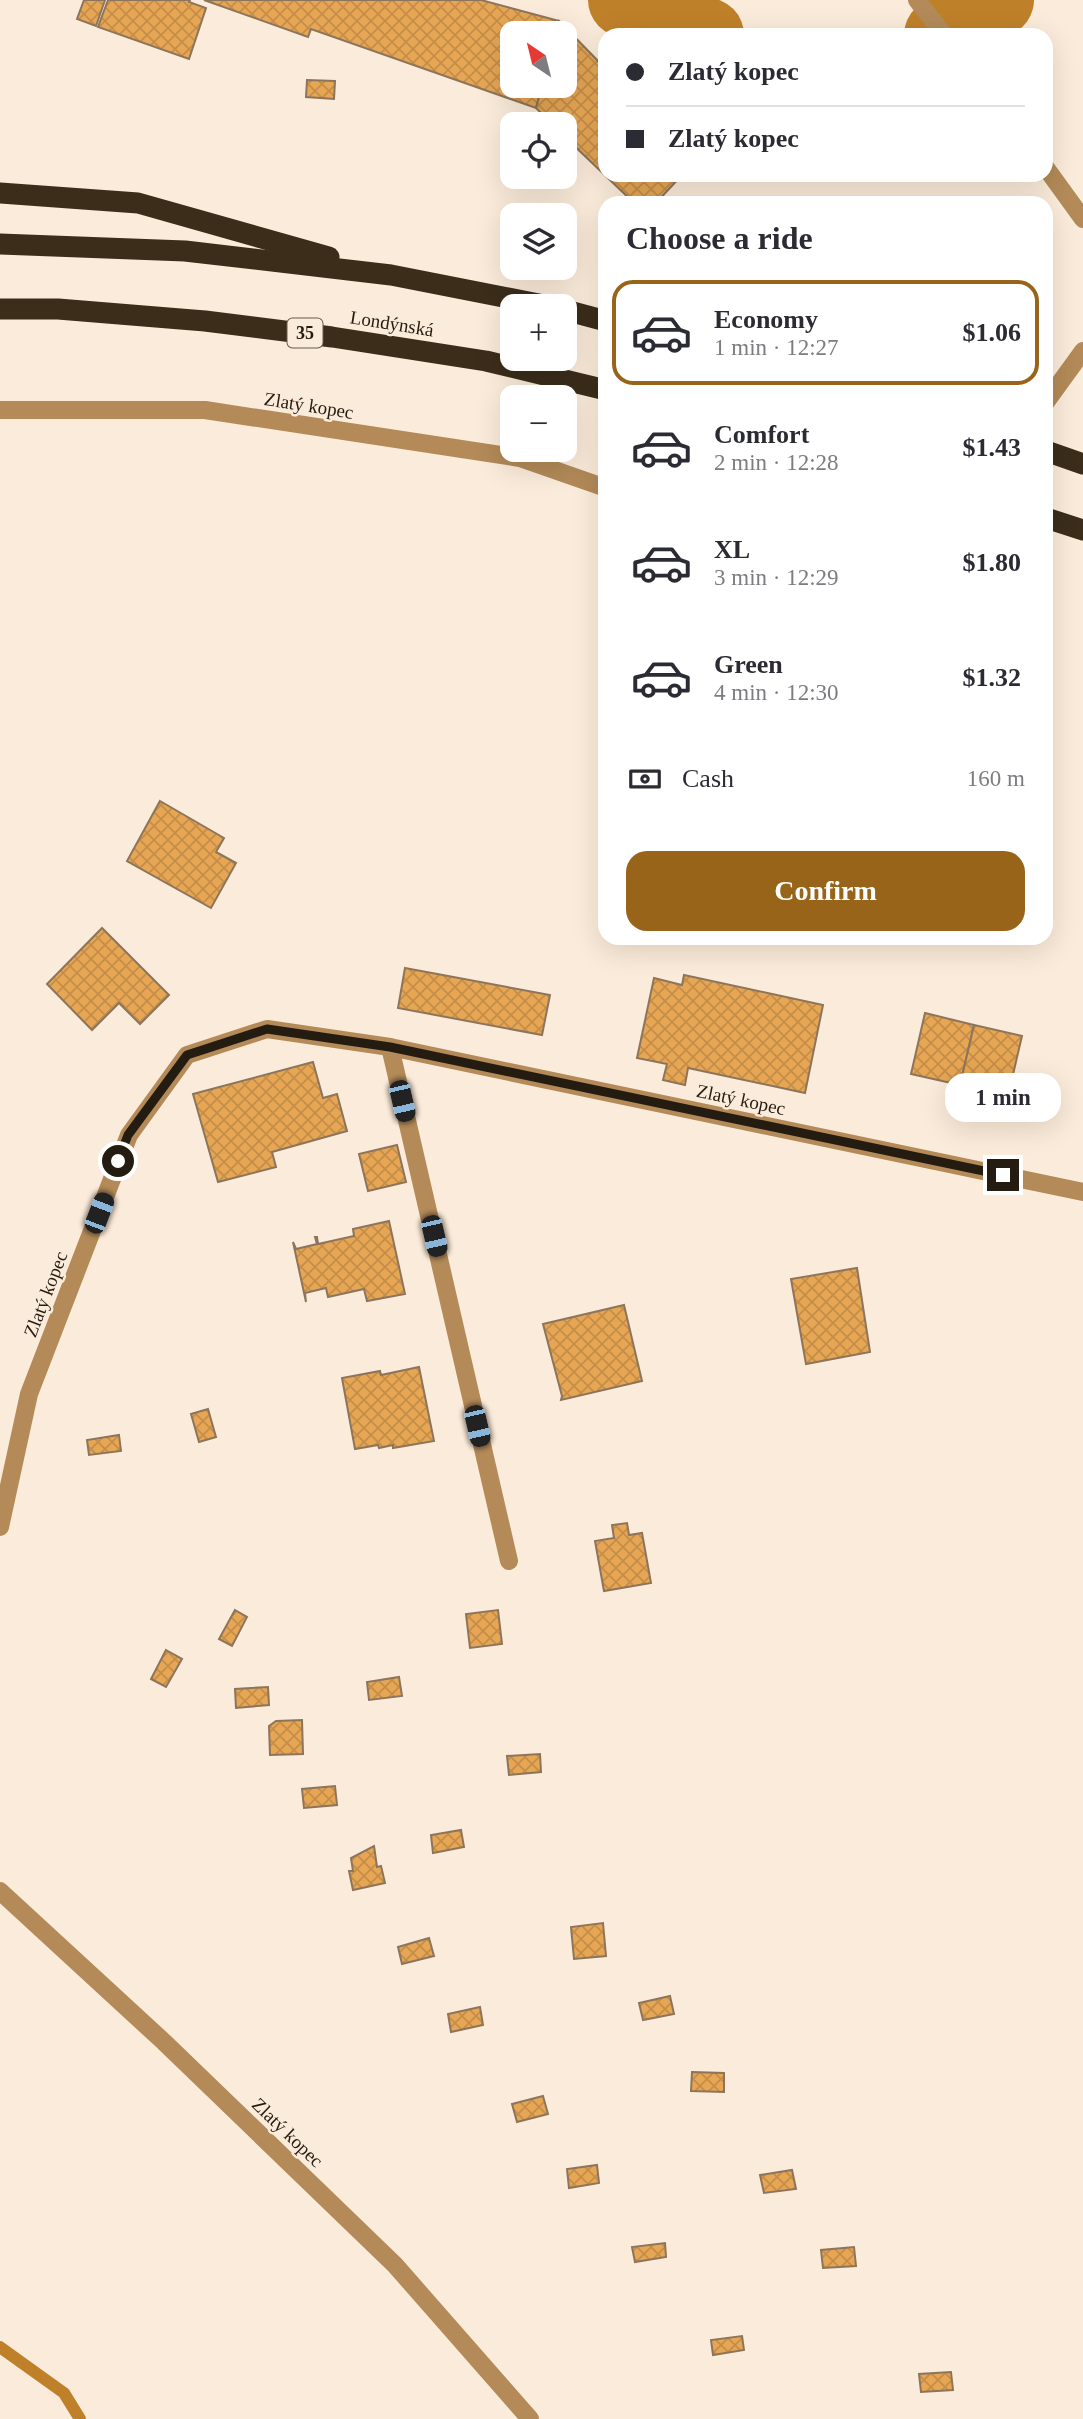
<!DOCTYPE html>
<meta charset="utf-8">
<style>
body{margin:0;font-family:Georgia,serif;background:#f7f7f7;color:#2b2b33;height:100vh;display:flex;flex-direction:column;font-size:26px;white-space:nowrap}
*{box-sizing:border-box;margin:0}
p{font-size:23px;color:#7c7c81}
.icon{flex:none;width:38px;height:38px;fill:none;stroke:currentColor;stroke-width:2;stroke-linecap:round;stroke-linejoin:round}
.map{position:relative;flex:1;overflow:hidden}
.sheet{position:absolute;left:598px;top:196px;width:455px;height:749px;display:flex;flex-direction:column;background:#fff;border-radius:21px;box-shadow:0 7px 28px #0002}
.sheet>*{flex:none}
.banner{position:absolute;left:598px;top:28px;width:455px;height:154px;border-radius:21px;box-shadow:0 7px 28px #0002;display:grid;align-content:center;height:154px;padding:0 28px;background:#fff}
.needle{width:46px;rotate:325deg}
.controls{position:absolute;left:500px;top:21px;display:grid;gap:14px}
.controls a{display:grid;place-items:center;width:77px;height:77px;border-radius:14px;background:#fff;box-shadow:0 7px 28px #0002;font-size:35px}
.end{position:absolute;width:32px;height:32px;margin:-16px;border:9px solid #251c11;background:#fff;box-shadow:0 0 0 4px #fff}
.from{border-radius:50%}
.bubble{position:absolute;height:49px;border-radius:21px;background:#fff;box-shadow:0 7px 28px #0002;font-size:23px;font-weight:700;line-height:49px;text-align:center}
.car{position:absolute;width:21px;height:42px;margin:-21px -10px;border-radius:9px;box-shadow:0 0 5px 2px #0007;background:linear-gradient(#222 24%,#8ab4d8 0 40%,#222 0 76%,#8ab4d8 0 86%,#222 0)}
.banner b{display:flex;align-items:center;gap:24px;height:66px;font-size:26px}
.banner b+b{border-top:2px solid #e1e1e2}
.banner i{width:18px;height:18px;background:#2b2b33}
ul{padding:0;list-style:none}
li{display:flex;align-items:center;gap:21px;height:105px;margin:0 14px 10px;padding:0 14px;border:4px solid transparent;border-radius:21px}
li div{flex:1}
li b{display:block;font-size:26px}
li em{font-style:normal;font-weight:700}
li.selected{border-color:#98641a}
li>.icon{width:63px;height:63px;stroke-width:1.5}
h2{padding:0 28px;font-size:32px;line-height:84px}
.pay{display:flex;align-items:center;gap:18px;height:77px;padding:0 28px;font-size:26px}
.pay p{margin-inline-start:auto}
.button{display:flex;gap:14px;margin-top:auto;padding:14px 28px}
.button a{flex:1;height:80px;border-radius:21px;background:#98641a;color:#fff;font-size:28px;font-weight:700;line-height:80px;text-align:center}
.map>svg:first-child{display:block}
.lines{fill:none;stroke-linecap:round;stroke-linejoin:round}
.stream{stroke:#bf802a;stroke-width:12}
.river{stroke:#bf802a;stroke-width:74}
.building{fill:url(#building-cross-hatch);stroke:#8d755b;stroke-width:2}
.street{stroke:#b38a58;stroke-width:18}
.highway{stroke:#3c2d1b;stroke-width:21}
.route{stroke:#251c11;stroke-width:9}
.labels{text-anchor:middle;stroke-width:5;stroke-linejoin:round;paint-order:stroke}
.shield{fill:#fbebda;stroke:#655a4d;stroke-width:2}
.shield-label{font-size:18px;font-weight:bold;fill:#251c11}
.street-label{font-size:19px;fill:#251c11;stroke:#fbebda}
</style>
<div class="map">
<svg width="1083" height="2419" viewBox="0 0 1083 2419">
<defs>
<pattern id="building-cross-hatch" width="8" height="8" patternUnits="userSpaceOnUse" patternTransform="scale(1.75)"><rect width="8" height="8" fill="#e6a654"/><path d="M0 0l8 8M0 8l8-8" fill="none" stroke="#c58e48"/></pattern>
</defs>
<rect width="100%" height="100%" fill="#fbebda"/>
<g class="lines">
<path class="stream" d="M0,2347L64,2393L80,2419"/>
<g class="river">
<path d="M625,0L707,35"/>
<path d="M941,35L997,0"/>
</g>
</g>
<g class="building">
<path d="M84,0H105L96,26L77,19Z"/>
<path d="M108,0H190L189,2L206,8L189,59L98,27Z"/>
<path d="M204,0H481L559,21L556,33H513V86H542L536,108L311,29L308,37Z"/>
<path d="M559,21L603,66L606,63V175H682L656,203H634L565,137V124H552L536,108L542,86H565V33H556Z"/>
<path d="M307,80L335,81L334,99L306,97Z"/>
<path d="M160,801L224,838L216,852L236,863L211,908L127,861Z"/>
<path d="M102,928L169,995L140,1024L119,1003L92,1030L47,984Z"/>
<path d="M405,968L550,995L542,1035L398,1008Z"/>
<path d="M684,975L823,1005L805,1093L688,1068L685,1085L663,1080L667,1064L637,1058L654,978L682,985Z"/>
<path d="M925,1013L974,1025L960,1085L911,1074Z"/>
<path d="M974,1025L1022,1036L1008,1096L960,1085Z"/>
<path d="M313,1062L323,1098L337,1094L347,1131L272,1152L276,1167L218,1182L193,1094Z"/>
<path d="M397,1145L406,1182L368,1191L359,1154Z"/>
<path d="M389,1221L405,1294L367,1301L364,1289L328,1297L326,1288L305,1293L306,1302L293,1242L296,1249L317,1244L315,1237H317L318,1244L354,1236L353,1229Z"/>
<path d="M857,1268L870,1352L806,1364L791,1279Z"/>
<path d="M624,1305L642,1381L561,1400L562,1396L543,1324Z"/>
<path d="M419,1367L434,1441L393,1448V1445L379,1448L378,1445L355,1449L342,1378L380,1371L381,1375Z"/>
<path d="M208,1409L216,1437L199,1442L191,1414Z"/>
<path d="M119,1435L121,1451L89,1455L87,1440Z"/>
<path d="M627,1523L629,1535L642,1533L651,1583L604,1591L595,1541L614,1538L612,1525Z"/>
<path d="M235,1610L247,1617L232,1646L219,1639Z"/>
<path d="M498,1610L502,1644L470,1648L466,1614Z"/>
<path d="M166,1650L182,1659L166,1687L151,1679Z"/>
<path d="M399,1677L402,1696L369,1700L367,1682Z"/>
<path d="M268,1687L269,1705L236,1708L235,1689Z"/>
<path d="M302,1720L303,1754L270,1755L269,1726L276,1721Z"/>
<path d="M540,1754L541,1772L509,1775L507,1756Z"/>
<path d="M335,1786L337,1805L304,1808L302,1789Z"/>
<path d="M461,1830L464,1847L433,1853L431,1835Z"/>
<path d="M374,1846L377,1867L381,1866L385,1883L353,1890L349,1871H353L351,1858Z"/>
<path d="M603,1923L606,1956L574,1959L571,1927Z"/>
<path d="M429,1938L434,1956L402,1964L398,1947Z"/>
<path d="M670,1996L674,2014L643,2020L639,2003Z"/>
<path d="M480,2007L483,2025L451,2032L448,2014Z"/>
<path d="M692,2072L724,2073V2092L691,2091Z"/>
<path d="M543,2096L548,2114L517,2122L512,2104Z"/>
<path d="M597,2165L599,2183L569,2188L567,2169Z"/>
<path d="M792,2170L796,2189L764,2193L760,2175Z"/>
<path d="M665,2243L666,2257L635,2262L632,2247Z"/>
<path d="M854,2247L856,2266L823,2268L821,2250Z"/>
<path d="M742,2336L744,2350L713,2355L711,2340Z"/>
<path d="M951,2372L953,2390L921,2392L919,2374Z"/>
</g>
<g class="lines">
<g class="street">
<path d="M917,0L944,35"/>
<path d="M1046,168L1083,219"/>
<path d="M1046,402L1083,351"/>
<path d="M0,410H205L520,458L606,488"/>
<path d="M0,1527L29,1394L129,1135L187,1055L267,1029L390,1047"/>
<path d="M509,1561L390,1047L1083,1192"/>
<path d="M0,1891L164,2042L395,2265L530,2419"/>
</g>
<g class="highway">
<path d="M0,193L138,203L329,257"/>
<path d="M0,244L185,251L391,275L549,306"/>
<path d="M0,309H58L205,321L332,337L486,361L606,390"/>
<path d="M565,310L606,321"/>
<path d="M1046,451L1083,464"/>
<path d="M1046,518L1083,530"/>
</g>
</g>
<g class="lines">
<path class="route" d="M118,1161L128,1135L187,1055L267,1029L390,1047L1003,1175"/>
</g>
<g class="labels">
<rect class="shield" x="287.5" y="318.5" width="35" height="29" rx="5"/>
<g class="shield-label">
<text x="305" y="339">35</text>
</g>
<g class="street-label">
<text transform="translate(392 323) rotate(9)" y="7">Londýnská</text>
<text transform="translate(309 405) rotate(9)" y="7">Zlatý kopec</text>
<text transform="translate(741 1099) rotate(12)" y="7">Zlatý kopec</text>
<text transform="translate(45 1294) rotate(-69)" y="7">Zlatý kopec</text>
<text transform="translate(288 2132) rotate(44)" y="7">Zlatý kopec</text>
</g>
</g>
</svg>
<div class="controls">
<a><svg class="needle" viewBox="-14 -14 28 28"><path d="M0-13l5 13h-10z" fill="#e53935"/><path d="M0 13l5-13h-10z" fill="#7c7c81"/></svg></a>
<a><svg class="icon" aria-label="locate" viewBox="0 0 24 24"><circle cx="12" cy="12" r="6"/><path d="M12 2v4M12 18v4M2 12h4M18 12h4"/></svg></a>
<a><svg class="icon" aria-label="layers" viewBox="0 0 24 24"><path d="M12 4l9 5-9 5-9-5zM3 14l9 5 9-5"/></svg></a>
<a>+</a>
<a>−</a>
</div>
<i class="end from" style="left:118px;top:1161px"></i>
<i class="end" style="left:1003px;top:1175px"></i>
<div class="bubble" style="left:945px;top:1073px;width:116px">1 min</div>
<i class="car" style="left:402px;top:1101px;rotate:167deg"></i>
<i class="car" style="left:99px;top:1213px;rotate:21deg"></i>
<i class="car" style="left:434px;top:1236px;rotate:167deg"></i>
<i class="car" style="left:477px;top:1426px;rotate:167deg"></i>
<div class="banner">
<b><i class="from"></i>Zlatý kopec</b>
<b><i></i>Zlatý kopec</b>
</div>
<section class="sheet">
<h2>Choose a ride</h2>
<ul>
<li class="selected"><svg class="icon" aria-label="car" viewBox="0 0 24 24"><path d="M5 17H2v-5l4-1 3-4h7l3 4 3 1v5h-3M9 17h6M6 11h13"/><circle cx="7" cy="17" r="2"/><circle cx="17" cy="17" r="2"/></svg><div><b>Economy</b><p>1 min · 12:27</p></div><em>$1.06</em></li>
<li><svg class="icon" aria-label="car" viewBox="0 0 24 24"><path d="M5 17H2v-5l4-1 3-4h7l3 4 3 1v5h-3M9 17h6M6 11h13"/><circle cx="7" cy="17" r="2"/><circle cx="17" cy="17" r="2"/></svg><div><b>Comfort</b><p>2 min · 12:28</p></div><em>$1.43</em></li>
<li><svg class="icon" aria-label="car" viewBox="0 0 24 24"><path d="M5 17H2v-5l4-1 3-4h7l3 4 3 1v5h-3M9 17h6M6 11h13"/><circle cx="7" cy="17" r="2"/><circle cx="17" cy="17" r="2"/></svg><div><b>XL</b><p>3 min · 12:29</p></div><em>$1.80</em></li>
<li><svg class="icon" aria-label="car" viewBox="0 0 24 24"><path d="M5 17H2v-5l4-1 3-4h7l3 4 3 1v5h-3M9 17h6M6 11h13"/><circle cx="7" cy="17" r="2"/><circle cx="17" cy="17" r="2"/></svg><div><b>Green</b><p>4 min · 12:30</p></div><em>$1.32</em></li>
</ul>
<div class="pay"><svg class="icon" aria-label="cash" viewBox="0 0 24 24"><path d="M3 7h18v10H3z"/><circle cx="12" cy="12" r="2"/></svg>Cash<p>160 m</p></div>
<div class="button"><a>Confirm</a></div>
</section>
</div>
